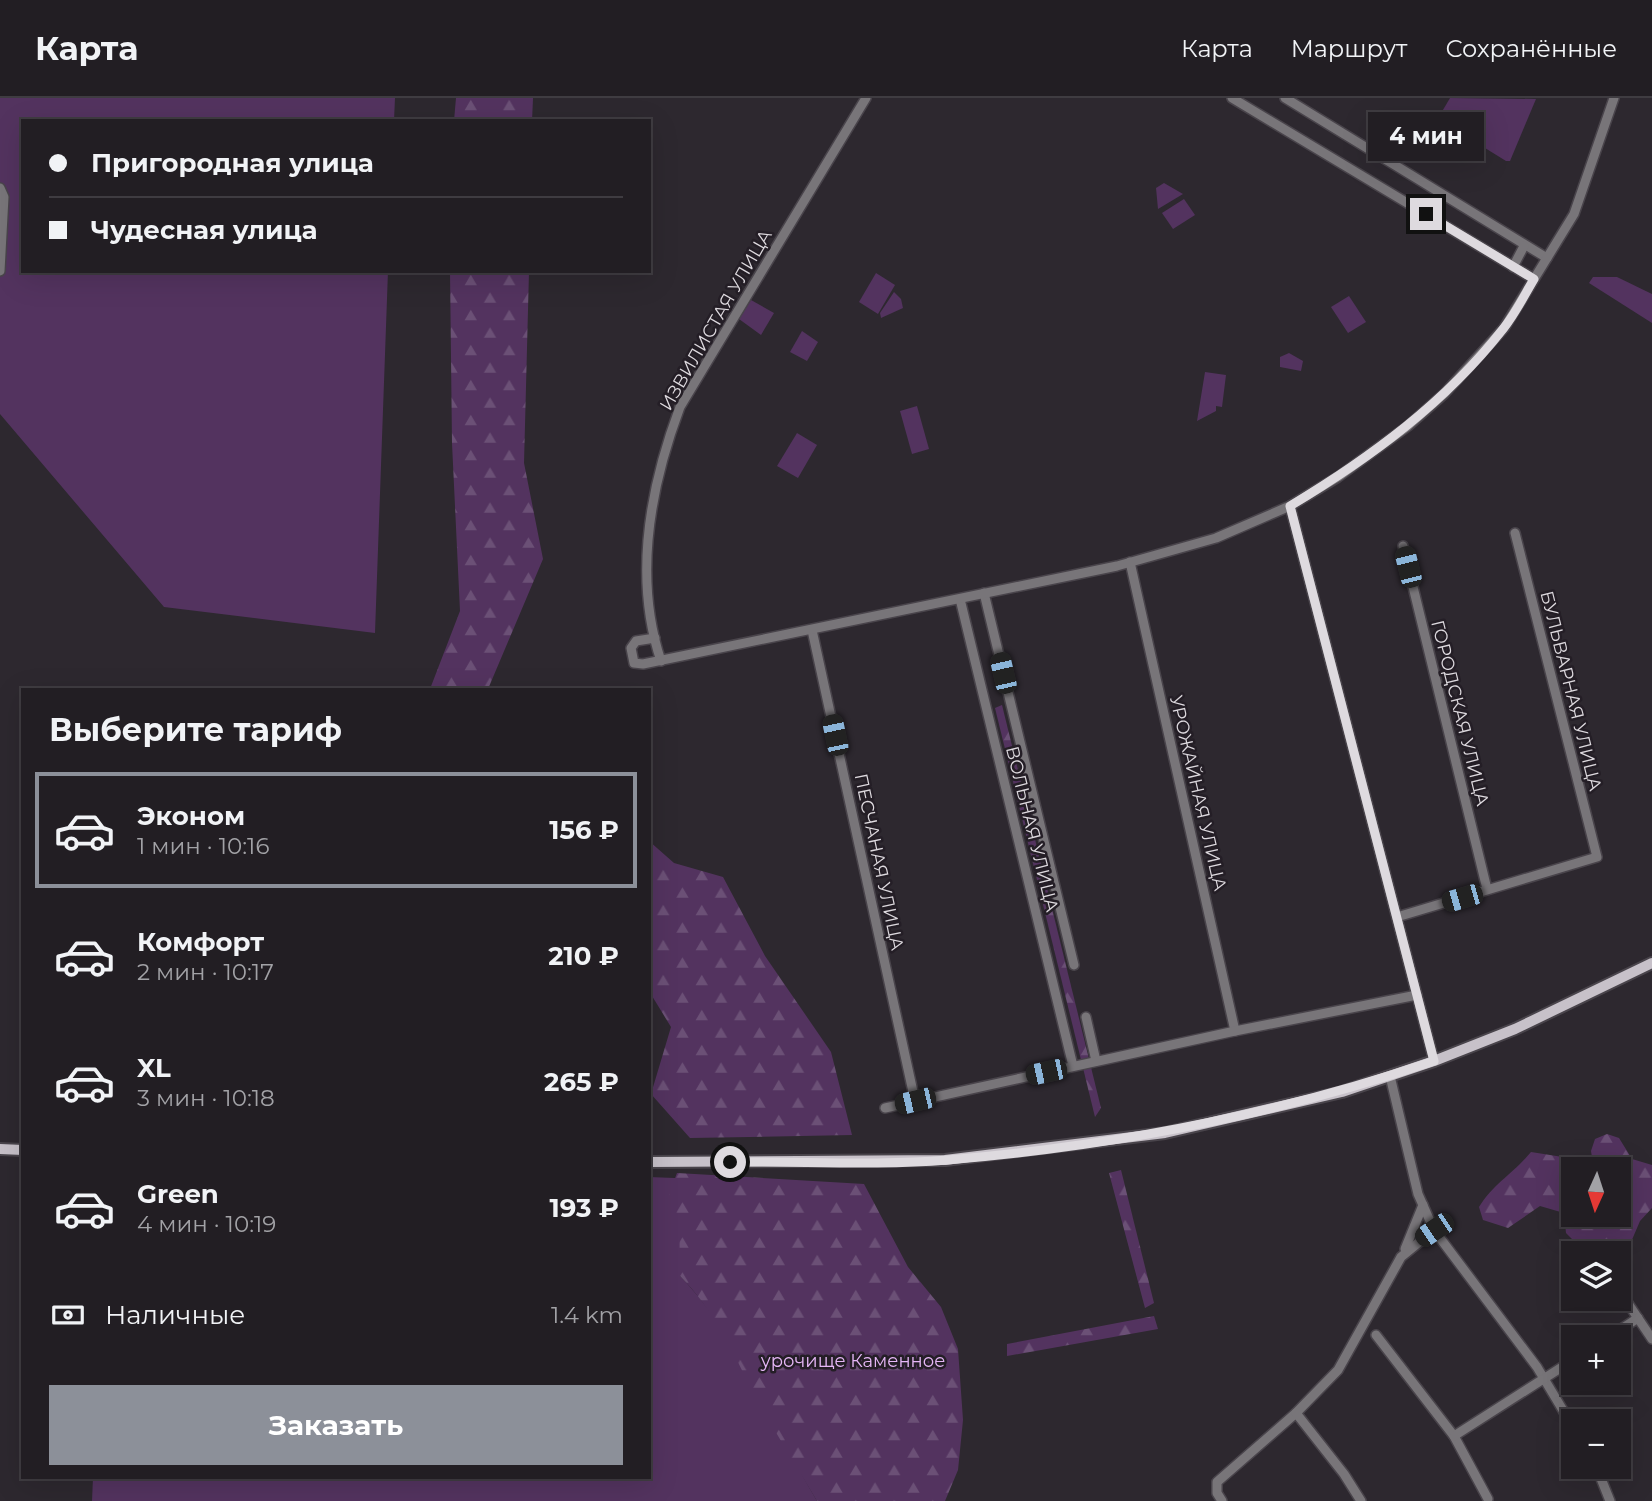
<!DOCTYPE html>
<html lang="ru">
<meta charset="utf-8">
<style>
body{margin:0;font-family:Montserrat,sans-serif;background:#2e2b30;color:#f1f3f6;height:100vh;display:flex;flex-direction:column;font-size:26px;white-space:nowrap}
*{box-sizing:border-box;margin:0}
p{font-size:23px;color:#a2a2a6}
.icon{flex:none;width:38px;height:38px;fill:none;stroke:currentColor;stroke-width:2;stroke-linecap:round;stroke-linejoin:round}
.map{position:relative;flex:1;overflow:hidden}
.details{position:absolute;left:21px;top:590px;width:630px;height:791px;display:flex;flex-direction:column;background:#221e23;border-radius:0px;box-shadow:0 7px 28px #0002,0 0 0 2px #3f3c41}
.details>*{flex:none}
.hud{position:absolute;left:21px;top:21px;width:630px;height:154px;border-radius:0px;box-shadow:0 7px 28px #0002,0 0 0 2px #3f3c41;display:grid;align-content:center;height:154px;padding:0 28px;background:#221e23}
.needle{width:46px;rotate:183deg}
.fabs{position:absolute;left:1561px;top:1059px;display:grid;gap:14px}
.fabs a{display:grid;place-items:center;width:70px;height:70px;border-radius:0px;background:#221e23;box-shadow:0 7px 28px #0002,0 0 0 2px #3f3c41;font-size:35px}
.end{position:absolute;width:32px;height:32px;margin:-16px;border:9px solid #dedadf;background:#111;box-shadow:0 0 0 4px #111}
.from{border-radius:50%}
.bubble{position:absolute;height:49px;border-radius:0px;background:#221e23;box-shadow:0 7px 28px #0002,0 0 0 2px #3f3c41;font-size:23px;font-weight:700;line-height:49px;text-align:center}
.car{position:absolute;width:21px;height:42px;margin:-21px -10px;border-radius:9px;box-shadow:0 0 5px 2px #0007;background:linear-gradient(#222 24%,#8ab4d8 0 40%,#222 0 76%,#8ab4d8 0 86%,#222 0)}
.hud b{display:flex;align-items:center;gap:24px;height:66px;font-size:26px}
.hud b+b{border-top:2px solid #3f3c41}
.hud i{width:18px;height:18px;background:#f1f3f6}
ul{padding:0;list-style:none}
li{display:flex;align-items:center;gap:21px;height:116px;margin:0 14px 10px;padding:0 14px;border:4px solid transparent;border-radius:0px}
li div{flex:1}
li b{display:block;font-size:26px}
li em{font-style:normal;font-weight:700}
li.selected{border-color:#8c9099}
li>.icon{width:63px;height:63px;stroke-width:1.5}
h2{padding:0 28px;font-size:32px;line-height:84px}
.pay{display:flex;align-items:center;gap:18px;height:77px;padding:0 28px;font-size:26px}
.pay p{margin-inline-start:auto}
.cta{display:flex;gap:14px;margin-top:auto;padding:14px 28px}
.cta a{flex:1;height:80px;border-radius:0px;background:#8c9099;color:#fff;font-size:28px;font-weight:700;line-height:80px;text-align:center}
header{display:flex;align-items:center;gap:42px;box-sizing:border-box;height:98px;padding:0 35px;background:#221e23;border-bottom:2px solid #3f3c41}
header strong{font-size:33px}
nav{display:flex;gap:38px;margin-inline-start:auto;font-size:24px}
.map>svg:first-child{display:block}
.green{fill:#53335f}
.forest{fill:url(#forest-firs)}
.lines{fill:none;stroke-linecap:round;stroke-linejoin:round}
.minor-casing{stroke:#49444b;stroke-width:12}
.major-casing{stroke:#49444b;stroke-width:14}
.minor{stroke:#787579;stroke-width:9}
.major{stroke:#c7c1c9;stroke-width:10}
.route{stroke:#dedadf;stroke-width:9}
.labels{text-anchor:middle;stroke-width:5;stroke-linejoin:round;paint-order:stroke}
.street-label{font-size:18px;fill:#dedadf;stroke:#241e26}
.park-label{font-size:18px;fill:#e6b7f7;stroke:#241e26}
</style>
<header>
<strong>Карта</strong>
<nav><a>Карта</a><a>Маршрут</a><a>Сохранённые</a></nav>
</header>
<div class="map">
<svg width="1652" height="1403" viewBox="0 0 1652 1403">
<defs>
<pattern id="forest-firs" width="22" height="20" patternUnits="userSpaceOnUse" patternTransform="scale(1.75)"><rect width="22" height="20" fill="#53335f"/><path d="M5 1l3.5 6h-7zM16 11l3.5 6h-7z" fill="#6b5076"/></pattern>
</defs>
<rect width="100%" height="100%" fill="#2d282f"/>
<g class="green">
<path d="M0,0H395L394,23H23V173H388L375,535L164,509L0,316Z"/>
<path d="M1450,0L1536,1L1510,63H1506L1443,24L1440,17Z"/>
<path d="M1164,85L1183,96L1158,111L1156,90Z"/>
<path d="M1184,101L1195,117L1173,131L1162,115Z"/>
<path d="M876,175L895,187L878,216L859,204Z"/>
<path d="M1593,179H1617L1652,196V225L1589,185Z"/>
<path d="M894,194L901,201L903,210L881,220L880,215Z"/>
<path d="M1349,198L1366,224L1348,235L1331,209Z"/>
<path d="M751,202L774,215L761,237L739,221Z"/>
<path d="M802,233L818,244L807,263L790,254Z"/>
<path d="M1289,255L1303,263L1301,273L1280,269V259Z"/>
<path d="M1205,274L1226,277L1222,309L1216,308V313L1197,323Z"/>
<path d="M917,308L929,351L912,356L900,313Z"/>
<path d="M797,335L817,347L798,380L777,368Z"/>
<path d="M649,1079L675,1080L683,1127L680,1178C741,1241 773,1329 817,1403H92L93,1379H649Z"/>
</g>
<g class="forest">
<path d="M456,0H533L532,23H454Z"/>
<path d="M450,173H529L524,365L543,461L488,591H430L460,513L452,345Z"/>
<path d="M1002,607L1101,1010L1095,1019L995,610Z"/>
<path d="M649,743L674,765L723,779L765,858L831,954L852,1037L690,1040L651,996L671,929L649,893Z"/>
<path d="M1607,1036L1619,1040L1632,1061L1652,1067V1110L1640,1123L1625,1158L1619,1163V1155H1605L1595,1141H1572L1566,1135L1564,1115L1540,1108L1508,1130L1483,1122L1479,1109C1495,1084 1512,1077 1531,1054L1569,1060L1578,1070L1573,1071V1116H1619V1071H1594L1591,1053L1595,1041Z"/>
<path d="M1121,1072L1154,1205L1145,1210L1109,1075Z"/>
<path d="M677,1075L864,1086L908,1169L941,1209L958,1251L963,1322L958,1372L945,1403H817C794,1364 770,1326 749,1286C730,1248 711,1209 680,1178C678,1148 684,1123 669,1096Z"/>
<path d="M1154,1218L1158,1231L1007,1258V1246Z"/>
</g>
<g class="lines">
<g class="minor-casing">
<g id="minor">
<path d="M1232,0L1534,181"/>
<path d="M1285,0L1547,160"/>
<path d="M0,90L4,99L0,173"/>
<path d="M1513,169L1524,148"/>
<path d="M1290,408L1434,963"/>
<path d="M1403,448L1487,791"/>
<path d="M1130,464L1235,933"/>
<path d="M984,495L1074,867"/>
<path d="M960,501L1073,968"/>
<path d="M812,532L915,1003"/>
<path d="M655,540L636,543L631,550L634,565L643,566L1117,468L1216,440L1290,408L1338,379L1408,328L1444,296L1504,230L1574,116L1614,0"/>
<path d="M661,563C633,480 650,389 680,309L866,0"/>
<path d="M1397,819L1597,759L1515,435"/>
<path d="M1086,919L1096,963"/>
<path d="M1390,978L1418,1096L1434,1132L1537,1269L1573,1329"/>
<path d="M885,1010L1235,933L1417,897"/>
<path d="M1405,1151L1423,1107"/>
<path d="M1619,1192L1652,1241"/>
<path d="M1376,1237L1454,1338L1488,1401"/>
<path d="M1609,1239L1638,1220"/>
<path d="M1454,1338L1573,1262"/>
<path d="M1596,1368L1610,1403"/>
<path d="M1222,1403L1217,1395V1384L1296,1315"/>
<path d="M1361,1403L1344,1376L1296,1315L1338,1272L1401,1159L1434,1132"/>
</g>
</g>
<g class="major-casing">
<g id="major">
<path d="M0,1051L23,1052"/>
<path d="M649,1064L945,1062L1165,1035L1342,994L1434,963L1515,931L1652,865"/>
</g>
</g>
<use href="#minor" class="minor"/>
<use href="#major" class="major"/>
</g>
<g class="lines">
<path class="route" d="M730,1064C802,1063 876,1068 947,1062C1114,1048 1276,1017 1434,963L1290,408C1370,360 1445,305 1503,231C1515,216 1524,198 1534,181L1426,116"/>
</g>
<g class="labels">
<g class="street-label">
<text transform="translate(716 222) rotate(-60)" y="6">ИЗВИЛИСТАЯ УЛИЦА</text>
<text transform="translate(1571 593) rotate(76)" y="6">БУЛЬВАРНАЯ УЛИЦА</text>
<text transform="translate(1460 615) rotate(76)" y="6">ГОРОДСКАЯ УЛИЦА</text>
<text transform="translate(1198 695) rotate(77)" y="6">УРОЖАЙНАЯ УЛИЦА</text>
<text transform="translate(1032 731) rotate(76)" y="6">ВОЛЬНАЯ УЛИЦА</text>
<text transform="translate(879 764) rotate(78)" y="6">ПЕСЧАНАЯ УЛИЦА</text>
</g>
<g class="park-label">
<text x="853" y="1269">урочище Каменное</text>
</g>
</g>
</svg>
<div class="fabs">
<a><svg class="needle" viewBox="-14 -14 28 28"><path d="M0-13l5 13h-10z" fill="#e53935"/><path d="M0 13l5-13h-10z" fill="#a2a2a6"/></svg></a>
<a><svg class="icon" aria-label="layers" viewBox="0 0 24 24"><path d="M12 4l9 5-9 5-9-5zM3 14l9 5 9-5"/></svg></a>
<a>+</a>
<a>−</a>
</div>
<i class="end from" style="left:730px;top:1064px"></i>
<i class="end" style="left:1426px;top:116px"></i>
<div class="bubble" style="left:1368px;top:14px;width:116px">4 мин</div>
<i class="car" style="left:1408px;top:469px;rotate:346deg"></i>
<i class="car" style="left:1003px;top:575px;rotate:347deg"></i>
<i class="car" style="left:835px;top:637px;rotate:348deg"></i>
<i class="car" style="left:1462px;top:800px;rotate:254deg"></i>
<i class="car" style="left:1046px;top:974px;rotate:258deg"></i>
<i class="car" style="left:915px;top:1003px;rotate:257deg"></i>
<i class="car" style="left:1434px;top:1132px;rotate:236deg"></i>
<div class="hud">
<b><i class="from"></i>Пригородная улица</b>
<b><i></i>Чудесная улица</b>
</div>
<section class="details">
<h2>Выберите тариф</h2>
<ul>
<li class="selected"><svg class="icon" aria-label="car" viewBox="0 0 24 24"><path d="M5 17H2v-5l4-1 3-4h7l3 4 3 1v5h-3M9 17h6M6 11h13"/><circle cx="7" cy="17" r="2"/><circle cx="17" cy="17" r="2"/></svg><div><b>Эконом</b><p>1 мин · 10:16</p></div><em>156 ₽</em></li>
<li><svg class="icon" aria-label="car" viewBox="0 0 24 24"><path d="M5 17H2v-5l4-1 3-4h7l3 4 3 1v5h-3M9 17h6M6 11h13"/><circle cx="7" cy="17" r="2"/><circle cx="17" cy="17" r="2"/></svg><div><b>Комфорт</b><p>2 мин · 10:17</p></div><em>210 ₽</em></li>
<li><svg class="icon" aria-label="car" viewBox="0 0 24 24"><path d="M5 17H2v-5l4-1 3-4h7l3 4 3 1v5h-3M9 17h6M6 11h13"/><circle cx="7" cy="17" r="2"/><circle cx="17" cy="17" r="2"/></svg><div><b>XL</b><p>3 мин · 10:18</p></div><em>265 ₽</em></li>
<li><svg class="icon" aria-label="car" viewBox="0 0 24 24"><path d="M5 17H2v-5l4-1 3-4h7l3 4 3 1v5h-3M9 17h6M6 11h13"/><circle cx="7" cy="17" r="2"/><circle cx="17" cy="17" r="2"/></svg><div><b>Green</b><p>4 мин · 10:19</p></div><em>193 ₽</em></li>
</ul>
<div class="pay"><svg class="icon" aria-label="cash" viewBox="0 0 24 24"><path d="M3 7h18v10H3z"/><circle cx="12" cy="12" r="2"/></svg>Наличные<p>1.4 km</p></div>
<div class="cta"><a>Заказать</a></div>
</section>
</div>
